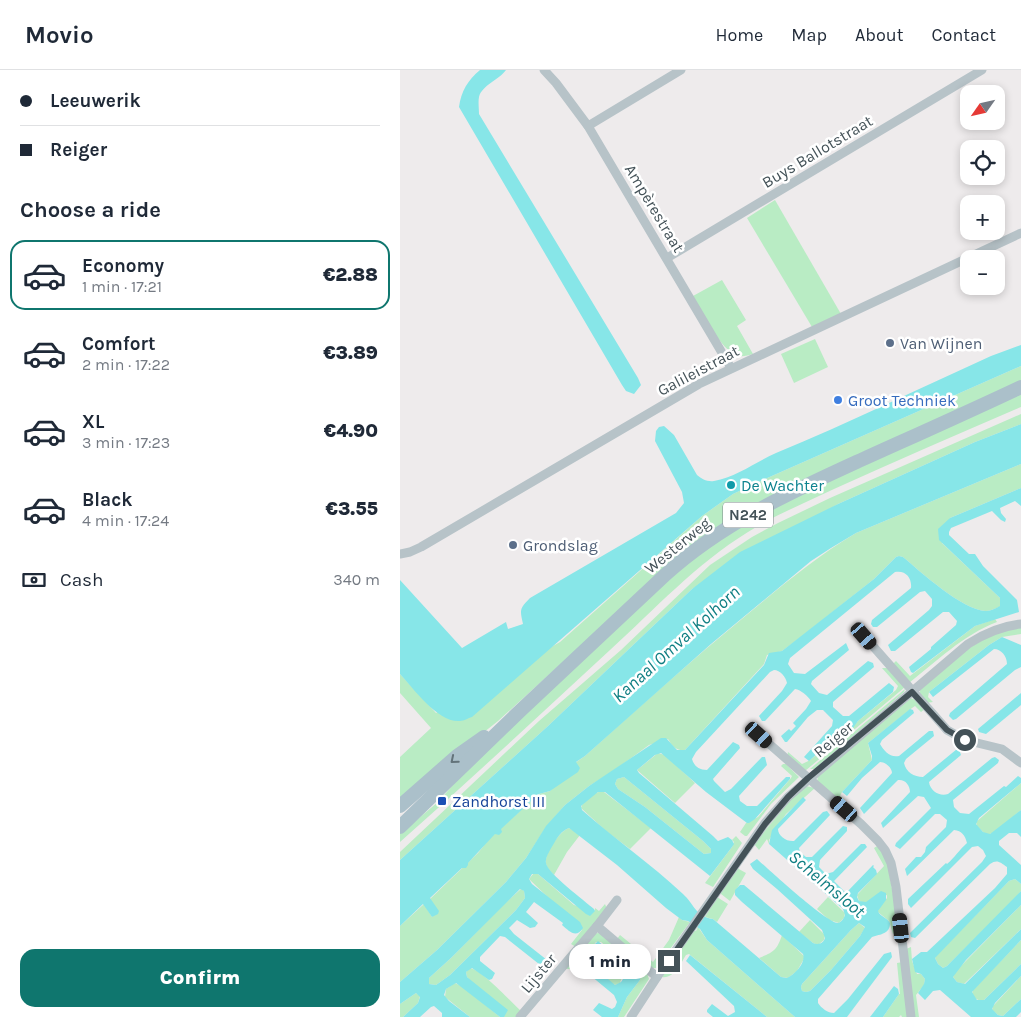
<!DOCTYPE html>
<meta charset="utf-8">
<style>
body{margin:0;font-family:Karla,sans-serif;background:#f2f2f3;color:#1f2937;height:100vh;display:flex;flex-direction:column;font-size:19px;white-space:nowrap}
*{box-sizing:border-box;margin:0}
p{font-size:16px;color:#747a83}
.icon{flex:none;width:28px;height:28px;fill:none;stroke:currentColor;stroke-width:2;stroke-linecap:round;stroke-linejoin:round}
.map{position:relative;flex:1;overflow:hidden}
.panel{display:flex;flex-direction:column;background:#fff;width:400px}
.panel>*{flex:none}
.top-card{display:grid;align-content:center;height:110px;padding:0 20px;background:#fff}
.needle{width:32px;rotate:236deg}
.fabs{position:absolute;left:560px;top:15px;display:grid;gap:10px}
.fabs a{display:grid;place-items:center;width:45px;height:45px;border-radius:10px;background:#fff;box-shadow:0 2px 8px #0003;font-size:25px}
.end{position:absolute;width:22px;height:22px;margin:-11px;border:6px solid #445258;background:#fff;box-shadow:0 0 0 2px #fff}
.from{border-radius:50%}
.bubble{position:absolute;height:35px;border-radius:15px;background:#fff;box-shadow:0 2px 8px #0003;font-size:16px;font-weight:800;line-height:35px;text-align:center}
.car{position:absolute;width:15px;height:30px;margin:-15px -8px;border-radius:6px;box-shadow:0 0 4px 1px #0007;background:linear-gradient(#222 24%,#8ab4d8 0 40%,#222 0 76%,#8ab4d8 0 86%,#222 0)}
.top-card b{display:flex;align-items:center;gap:18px;height:48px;font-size:19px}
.top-card b+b{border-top:1px solid #e0e1e3}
.top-card i{width:12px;height:12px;background:#1f2937}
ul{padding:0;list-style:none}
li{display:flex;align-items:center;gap:15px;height:70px;margin:0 10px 8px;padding:0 10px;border:2px solid transparent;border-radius:15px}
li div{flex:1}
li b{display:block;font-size:19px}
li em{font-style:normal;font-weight:800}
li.current{border-color:#0f766e}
li>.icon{width:45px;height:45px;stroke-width:1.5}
h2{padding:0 20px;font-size:22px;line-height:60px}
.pay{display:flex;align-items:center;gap:12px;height:55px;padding:0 20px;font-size:19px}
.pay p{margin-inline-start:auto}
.button{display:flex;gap:10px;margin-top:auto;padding:10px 20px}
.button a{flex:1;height:58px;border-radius:15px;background:#0f766e;color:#fff;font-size:20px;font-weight:800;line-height:58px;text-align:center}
header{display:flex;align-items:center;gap:30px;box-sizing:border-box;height:70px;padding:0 25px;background:#fff;border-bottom:1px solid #e0e1e3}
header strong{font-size:24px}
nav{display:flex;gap:28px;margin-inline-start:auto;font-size:18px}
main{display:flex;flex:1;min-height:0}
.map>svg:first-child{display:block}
.green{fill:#b9ecc4}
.water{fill:#87e6e8;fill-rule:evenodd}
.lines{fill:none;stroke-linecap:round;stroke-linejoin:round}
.minor{stroke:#b7c3c8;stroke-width:9}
.primary{stroke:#abc0ca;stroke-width:14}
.oneway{stroke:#63737a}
.route{stroke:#445258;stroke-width:6}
.service-dot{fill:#5c6f8a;stroke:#fff;stroke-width:2}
.shop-dot{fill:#3f7fe0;stroke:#fff;stroke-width:2}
.culture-dot{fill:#0f9aa8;stroke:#fff;stroke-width:2}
.transit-dot{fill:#1a4fb4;stroke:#fff;stroke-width:2}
.labels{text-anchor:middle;stroke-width:5;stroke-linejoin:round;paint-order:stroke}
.shield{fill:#fff;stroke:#7c868a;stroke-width:1}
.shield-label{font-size:15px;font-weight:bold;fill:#445258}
.street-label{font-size:16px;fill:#445258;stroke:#fff}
.service-label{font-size:16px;fill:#4e5e75;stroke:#fff;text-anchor:start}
.shop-label{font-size:16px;fill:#366cbe;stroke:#fff;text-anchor:start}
.culture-label{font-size:16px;fill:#0d838f;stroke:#fff;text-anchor:start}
.transit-label{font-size:16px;fill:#164399;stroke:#fff;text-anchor:start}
.water-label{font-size:18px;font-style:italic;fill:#107f83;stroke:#fff}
</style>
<header>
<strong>Movio</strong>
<nav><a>Home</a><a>Map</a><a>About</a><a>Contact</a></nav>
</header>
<main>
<section class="panel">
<div class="top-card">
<b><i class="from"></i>Leeuwerik</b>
<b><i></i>Reiger</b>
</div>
<h2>Choose a ride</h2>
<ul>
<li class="current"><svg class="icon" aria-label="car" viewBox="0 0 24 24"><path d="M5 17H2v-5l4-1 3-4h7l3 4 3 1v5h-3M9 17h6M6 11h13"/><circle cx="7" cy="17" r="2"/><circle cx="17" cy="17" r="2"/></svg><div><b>Economy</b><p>1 min · 17:21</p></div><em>€2.88</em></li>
<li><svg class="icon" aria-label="car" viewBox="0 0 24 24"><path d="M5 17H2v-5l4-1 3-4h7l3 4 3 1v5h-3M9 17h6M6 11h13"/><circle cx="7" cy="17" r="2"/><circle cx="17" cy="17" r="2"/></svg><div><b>Comfort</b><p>2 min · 17:22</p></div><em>€3.89</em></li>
<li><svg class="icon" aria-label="car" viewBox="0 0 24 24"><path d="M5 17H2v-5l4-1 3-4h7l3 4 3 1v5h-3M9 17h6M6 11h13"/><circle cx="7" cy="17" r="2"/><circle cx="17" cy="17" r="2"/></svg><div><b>XL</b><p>3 min · 17:23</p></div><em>€4.90</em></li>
<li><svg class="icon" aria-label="car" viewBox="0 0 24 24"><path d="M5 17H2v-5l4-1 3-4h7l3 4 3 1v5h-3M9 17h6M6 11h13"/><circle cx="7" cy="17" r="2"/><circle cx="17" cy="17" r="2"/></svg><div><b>Black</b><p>4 min · 17:24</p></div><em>€3.55</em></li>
</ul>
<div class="pay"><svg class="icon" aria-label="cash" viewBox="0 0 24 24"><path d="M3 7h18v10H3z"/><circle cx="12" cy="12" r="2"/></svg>Cash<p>340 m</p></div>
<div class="button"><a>Confirm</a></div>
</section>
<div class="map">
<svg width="621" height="947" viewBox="0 0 621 947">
<rect width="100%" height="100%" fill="#eeebec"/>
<g class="green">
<path d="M375,130L441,244L412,257L347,148Z"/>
<path d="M322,210L346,250L337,256L353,284C347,286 339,288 334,284C317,274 303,243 293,226Z"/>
<path d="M415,269L428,297L394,313L381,284Z"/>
<path d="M621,296V311L359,433L320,455L290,476L98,651L0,729V687L31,658L0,623V604L36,643L160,572L302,446L333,424L365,409Z"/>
<path d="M621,324V337C558,364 496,391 434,419C405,433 375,445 348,462C296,494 255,539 210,580C141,644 71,709 0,772V764L38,732L74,691L246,530L308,476L375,436Z"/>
<path d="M621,344V354L575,372L438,434L292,519L148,656L0,790V782L139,651L221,580L310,495L352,467L378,453L430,428Z"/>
<path d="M621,394V418L550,448L542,473L600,528L601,536C596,538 591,541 586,541C562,540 521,502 503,487L499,486L496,487L474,509L401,567L382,581L367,585L364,594L285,680C276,681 272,676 268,669L249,675L212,702L189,716L165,735L146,757L126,788L106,812L37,880L0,912V856L24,834L32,847L38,841L30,829L78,783L90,768L139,724L150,721L176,695L175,693L185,686C239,637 293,589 349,543C385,513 416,487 456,463Z"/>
<path d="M595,549L597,552C563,565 537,591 509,613L492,595L496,591L510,606L575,556Z"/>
<path d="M621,557V564L602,567L589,575L529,622L528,627L533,632L526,633L520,623V620L569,578L593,564Z"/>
<path d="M482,598H489L505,617L405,701L387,688L388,682L402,694C417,688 426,674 439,665C446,659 452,659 458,651L496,620L498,616Z"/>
<path d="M505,619L504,622L415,699H410Z"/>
<path d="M511,628L515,630L525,639L521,642L515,636L512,638L468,673L472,690L442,722L440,726L445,730L442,732L417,712L418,706Z"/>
<path d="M258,683L265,685L295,713L275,733L237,700Z"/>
<path d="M383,694H386L399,707L371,734L347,766H345L340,762L346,753L358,747L391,708L392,706L381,696Z"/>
<path d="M224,707L303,771L311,779V783L304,784L245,737L218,719L215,714L217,709Z"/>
<path d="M621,713V740L596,761L590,764H585L577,756L576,752Z"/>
<path d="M406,716L415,718L386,744L369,770V774L367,769L359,780L354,774L392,728Z"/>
<path d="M201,721L204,722L251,758L230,779L206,761L181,738C183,730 193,724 201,721Z"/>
<path d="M169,758L180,765L167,782L154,805C151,801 145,797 146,791C146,781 160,761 169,758Z"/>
<path d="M336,766L342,773L313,817L305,813L332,777L334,772L332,770Z"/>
<path d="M479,775L487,790L499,859L493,864L489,851L478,842V839L487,828V825L465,833L459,831L457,825L484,796L474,778Z"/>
<path d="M337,798L346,803L330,831L321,824V821Z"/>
<path d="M134,803L138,804L174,835L195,841V838L199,841L205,834L207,839L176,877L171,874L182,860L129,809Z"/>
<path d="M615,809L621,814V821L614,830L547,896L543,898L538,894L535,888L536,886L609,811Z"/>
<path d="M121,819L124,821L125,828L116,840L50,905L36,915L29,914V908L51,888L104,834Z"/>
<path d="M317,827L328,834L317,852L313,849L305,847Z"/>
<path d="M428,827L445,843L444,848L439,853L429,850L417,839Z"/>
<path d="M621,835V859L564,914L557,912L553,907L555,902Z"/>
<path d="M279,847L282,850L290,852L256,898H253L217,869L220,865L253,892L269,870Z"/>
<path d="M410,850L425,865L424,870L418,875L413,873L399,862Z"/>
<path d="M459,853L465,858L460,866L431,900L410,921L406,922L402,921L401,917L402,914L451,860Z"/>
<path d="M298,857L307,870L395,947H367L289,884L286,885C281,893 274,909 262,907L294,860L296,861Z"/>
<path d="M198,863L202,864L247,903L249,909L224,947H218L227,927L240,910L226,893L201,872H196L193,876L222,907L220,913L215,915L212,913L183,887L180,888L171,899H165L194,864Z"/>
<path d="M382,865L405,887L397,901L388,908L381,907L359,888C374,882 377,880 382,865Z"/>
<path d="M621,870V894L584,930C579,932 574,928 572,924L573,920Z"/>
<path d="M511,877L512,891L517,904H521L525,909L524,915L516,925L519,947H514L506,879Z"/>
<path d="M503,892L509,947H502L501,945L499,947H483L499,924H500L497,893Z"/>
<path d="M70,898C82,900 110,931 121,941L116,947H103H104L67,907L66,902Z"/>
<path d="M621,906V929L603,946L598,945L592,940L593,936Z"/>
<path d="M55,913L63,917L100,947H70L45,927L46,919Z"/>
<path d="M16,923L20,926L18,933L3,947H0V934Z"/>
</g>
<g class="water">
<path d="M80,0H106C99,10 82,15 79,27C78,32 79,39 79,44L238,308L241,315L234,324L226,321L222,315L59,37C61,21 68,10 80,0Z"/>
<path d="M621,275V296L365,409L333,424L302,446L72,647C68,648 64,651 60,651C38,653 14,619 0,604V510L62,578L106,552L108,559L123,554C120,540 119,539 130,528L276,443L284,433L282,422L255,371L256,361L259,357L264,356L274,365L297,405C302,409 307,412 314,411C336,407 356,392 376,383C449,353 520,318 591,286Z"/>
<path d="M621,354V394L456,463L431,478L411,491L311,574L185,686L176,692L180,698L178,702L150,721L139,724L101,759L102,762L99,765L95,764L68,793V795L66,798H62L30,828L39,841L38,844L32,847L23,834L0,856V790L148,656L292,519L340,482L438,434L575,372Z"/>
<path d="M621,418V436L615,431L600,438L601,443L606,449L605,452L601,450L592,441L551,458L549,462V465L569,484H575L583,496L617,530L619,542L575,556L513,603L511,602L509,597L531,579V577L556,555L557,551L549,542H543L495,581H491L488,575L529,540L532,536V529L525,521L520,522L477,557H473L471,554L472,550L511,518C512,508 506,500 495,502L390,588L388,594L394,603L405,604L446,573L449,580L412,611L411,614L419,623L427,625L468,591L473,593L474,597L433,632V637L443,646H449L489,613L494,617L493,622L458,651L453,658L438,665L409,691L404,687L432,656L433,650L423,640H417L408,647L387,672H385L381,666L389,659L391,661L396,656L393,653L406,639L411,631C408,626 401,620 395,619L365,651H362L359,646L382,621L387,613C386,607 380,600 374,600L370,602L296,682L292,689C294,696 299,700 307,700L333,672L339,675L340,678L313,709L314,711L325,722L331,719L362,687H365L367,695L339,726L340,731L347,736H357L386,707H390V709L355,749L349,753H347L306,722L261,683L255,685L237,700L239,703L313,766L318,771L328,767L332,770L334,774L332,777L310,806L205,722H198L181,736L182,740C215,769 251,794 283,824C294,834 296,847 313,849L381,907L387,908C395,904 406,893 403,884L342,832L335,825V820L340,815H344L413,873C418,875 423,874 425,868L422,860L377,819L353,799L350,794L357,789C368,799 428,854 438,853C442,852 444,848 445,845L443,839L369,774L372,760L403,727L406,730L378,759C378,766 387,772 394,771L423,742L427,741L430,745L399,778L400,782L406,787H412L443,756L447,757V761L420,790L419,797L426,804L433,802L461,774H465L467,777L434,811L446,823L473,795L474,796L473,797L476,800L477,804L458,823L457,827L459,831L466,832L481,821L486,823V830L478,841C480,847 487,847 490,853C490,864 481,864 472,867L418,929V933C421,938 428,943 434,943L448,929L484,884L491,882L492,887L447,947H395L307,870L300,859L288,851L282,850L266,838L217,795L169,758C161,761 157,768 153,775C150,780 145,788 146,793C147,803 185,831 194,839L195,841L190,846L186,844L138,804H132L129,809L132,814L180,852L183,858C176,869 169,861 162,855L163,853L134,832L126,842L138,853L135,857L130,858L117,850L109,858L114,864L147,890L150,894L149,897L144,898L105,867L100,866L80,887V891L95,903L92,909L89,910L72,898L66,902L67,907L108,940L104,947H100L56,913L46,919L44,925L49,931L70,947H42V943L34,936L31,937L20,947H3L18,933L20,927L16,923L0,934V912L37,880L106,812L126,788L146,756L165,735L189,716L261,668H266L277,680H285L364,595L369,583L382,581L474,509L496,487L499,486L503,487C521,502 562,540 586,541C591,541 596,538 600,536V528L539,470L538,459L550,448ZM224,707L303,771L311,779V783L304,784L245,737L218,719L215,714L217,709ZM120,819L124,821L125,828L116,840L50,905L36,915L29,914V908L51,888ZM459,853L465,857L460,866L431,900L410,921L406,922L402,921L401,917L402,914L451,860Z"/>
<path d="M602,567L621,575V597L615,600L556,649L553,650L549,646L550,643L607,594C607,586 601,579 594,579L533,627L529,622L589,575Z"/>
<path d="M621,623V635L586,664L579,662L578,659Z"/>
<path d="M510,639L513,640L514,643L482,670L480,674C484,681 490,688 499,686L529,661H533L534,666L506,689L504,693C506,702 514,707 523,707L557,679H559L561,685L529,712C530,721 540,727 548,724L592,688L595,687L599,690L598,693L553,730L554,737L560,743L569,744L604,716L606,717L618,706L621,708V713L579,748L576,754L583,762L590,764L621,740V767L617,763H609L599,771V775L621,795V814L615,809L609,811L535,888L538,894L543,898L547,896L621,821V835L566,890L553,907L557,912L565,914L621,859V870L572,922L577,930H584L621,894V906L595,933L592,939L598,945L603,946L621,929V942L616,947H571L540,920L533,921L525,930L518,923L524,914L525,909L521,904L515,902L512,889L521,882H527L595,818L607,804V797C600,792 597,789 590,794L515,868L511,867L510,863L582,792L586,786L583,780L578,776L572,777L511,838L508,834V829L546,793L547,794C555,787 559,780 567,773C565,765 562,761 554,760L507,806L505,799L516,787H521L525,782L526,777L546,757L547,750L540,744H535L500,779L495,776L496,773L531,738L524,727L518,726L483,758L481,753L510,722C510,715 505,709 498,710L464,744L460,738L492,703C492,698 486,692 480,692L462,708L447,726L442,722L472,690V686L468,673Z"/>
<path d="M198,871L240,907V910L227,927L218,947H202L193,940L199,933L212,939L215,937L217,932L214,925L179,896L185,889L215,915L221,912L223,909C216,896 195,891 194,875Z"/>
<path d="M290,885L367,947H313L307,942V940L312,934L328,946L335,942L334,936L286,891Z"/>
<path d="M494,916L498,919L499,924L483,947H470Z"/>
</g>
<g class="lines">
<g class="minor">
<path d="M144,0L156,13L188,56L331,298"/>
<path d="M188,56L281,0"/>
<path d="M267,188L582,0"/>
<path d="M0,484L10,482L21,477L299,314L621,163"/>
<path d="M464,566L547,660L565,670L602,679L621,693"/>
<path d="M359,665L461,754L478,771L485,780L491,793L496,817L511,947"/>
<path d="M197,856L257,907"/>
<path d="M120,947L197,856L217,830"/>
<path d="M231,947L257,907L365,753L388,727L568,574C585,563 601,556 621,554"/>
</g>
<g class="primary">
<path d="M0,736L57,686L84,667"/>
<path d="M0,757L121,640L265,505C322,453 391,422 461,390C514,366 568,342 621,317"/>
</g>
</g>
<defs><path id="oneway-chevron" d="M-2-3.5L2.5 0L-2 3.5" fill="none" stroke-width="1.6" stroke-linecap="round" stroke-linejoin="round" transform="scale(1.25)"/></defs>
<use class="oneway" href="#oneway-chevron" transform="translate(54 690) rotate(140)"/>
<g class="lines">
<path class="route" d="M269,891L365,754L388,727L408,708L512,622L547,660L565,670"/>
</g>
<g class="service-dot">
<circle cx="490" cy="273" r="5"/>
<circle cx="113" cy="475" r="5"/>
</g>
<circle class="shop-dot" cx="438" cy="330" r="5"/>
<circle class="culture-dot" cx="331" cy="415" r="5"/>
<rect class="transit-dot" x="37" y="726" width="10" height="10" rx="2.5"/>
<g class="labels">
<rect class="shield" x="323" y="432.5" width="50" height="25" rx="4"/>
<g class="shield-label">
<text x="348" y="450">N242</text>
</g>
<g class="street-label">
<text transform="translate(417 81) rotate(-31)" y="6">Buys Ballotstraat</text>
<text transform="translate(255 138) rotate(59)" y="6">Ampèrestraat</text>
<text transform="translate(298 300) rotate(-28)" y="6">Galileistraat</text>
<text transform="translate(277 475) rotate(-39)" y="6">Westerweg</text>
<text transform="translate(433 669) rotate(-40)" y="6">Reiger</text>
<text transform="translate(138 903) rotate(-50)" y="6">Lijster</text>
</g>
<g class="service-label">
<text x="500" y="279">Van Wijnen</text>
<text x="123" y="481">Grondslag</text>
</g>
<g class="shop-label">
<text x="448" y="336">Groot Techniek</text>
</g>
<g class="culture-label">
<text x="341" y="421">De Wachter</text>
</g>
<g class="transit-label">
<text x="52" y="737">Zandhorst III</text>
</g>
<g class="water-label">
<text transform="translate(276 574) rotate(-42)" y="6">Kanaal Omval Kolhorn</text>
<text transform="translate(427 814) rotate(40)" y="6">Schelmsloot</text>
</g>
</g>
</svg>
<div class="fabs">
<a><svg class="needle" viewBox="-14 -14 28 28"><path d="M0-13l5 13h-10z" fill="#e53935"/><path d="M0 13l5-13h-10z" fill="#747a83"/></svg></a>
<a><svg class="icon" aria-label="locate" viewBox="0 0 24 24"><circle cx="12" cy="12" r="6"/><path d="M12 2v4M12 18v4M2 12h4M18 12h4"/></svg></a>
<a>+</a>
<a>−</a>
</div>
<i class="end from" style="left:565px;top:670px"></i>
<i class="end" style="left:269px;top:891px"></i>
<div class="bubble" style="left:169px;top:874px;width:82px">1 min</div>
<i class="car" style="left:464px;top:566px;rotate:139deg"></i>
<i class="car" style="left:359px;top:665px;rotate:132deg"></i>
<i class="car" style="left:444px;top:739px;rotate:311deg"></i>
<i class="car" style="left:501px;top:858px;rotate:354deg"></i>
</div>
</main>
